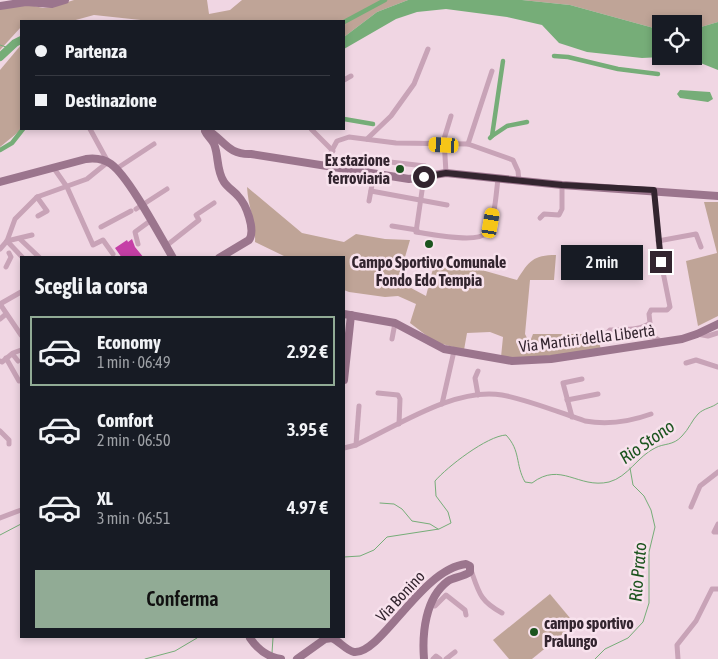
<!DOCTYPE html>
<html lang="it">
<meta charset="utf-8">
<style>
body{margin:0;font-family:"Asap Condensed",sans-serif;background:#242831;color:#f1f3f6;height:100vh;display:flex;flex-direction:column;font-size:19px;white-space:nowrap}
*{box-sizing:border-box;margin:0}
p{font-size:16px;color:#9ea1a6}
.icon{flex:none;width:28px;height:28px;fill:none;stroke:currentColor;stroke-width:2;stroke-linecap:round;stroke-linejoin:round}
.map{position:relative;flex:1;overflow:hidden}
.side{position:absolute;left:20px;top:256px;width:325px;height:382px;display:flex;flex-direction:column;background:#171b24;border-radius:0px;box-shadow:0 2px 8px #0003}
.side>*{flex:none}
.top-card{position:absolute;left:20px;top:20px;width:325px;height:110px;border-radius:0px;box-shadow:0 2px 8px #0003;display:grid;align-content:center;height:110px;padding:0 15px;background:#171b24}
.tools{position:absolute;left:652px;top:15px;display:grid;gap:10px}
.tools a{display:grid;place-items:center;width:50px;height:50px;border-radius:0px;background:#171b24;box-shadow:0 2px 8px #0003;font-size:25px}
.end{position:absolute;width:22px;height:22px;margin:-11px;border:6px solid #33252f;background:#fff;box-shadow:0 0 0 2px #fff}
.from{border-radius:50%}
.bubble{position:absolute;height:35px;border-radius:0px;background:#171b24;box-shadow:0 2px 8px #0003;font-size:16px;font-weight:600;line-height:35px;text-align:center}
.car{position:absolute;width:15px;height:30px;margin:-15px -8px;border-radius:6px;box-shadow:0 0 4px 1px #0007;background:linear-gradient(#f5c518 24%,#345 0 40%,#f5c518 0 76%,#345 0 86%,#f5c518 0)}
.top-card b{display:flex;align-items:center;gap:18px;height:48px;font-size:19px}
.top-card b+b{border-top:1px solid #363941}
.top-card i{width:12px;height:12px;background:#f1f3f6}
ul{padding:0;list-style:none}
li{display:flex;align-items:center;gap:15px;height:70px;margin:0 10px 8px;padding:0 5px;border:2px solid transparent;border-radius:0px}
li div{flex:1}
li b{display:block;font-size:19px}
li em{font-style:normal;font-weight:600}
li.active{border-color:#91ab95}
li>.icon{width:45px;height:45px;stroke-width:1.5}
h2{padding:0 15px;font-size:22px;line-height:60px}
.cta{display:flex;gap:10px;margin-top:auto;padding:10px 15px}
.cta a{flex:1;height:58px;border-radius:0px;background:#91ab95;color:#111;font-size:20px;font-weight:600;line-height:58px;text-align:center}
.map>svg:first-child{display:block}
.green{fill:#bfa497}
.water{fill:#76ad78}
.lines{fill:none;stroke-linecap:round;stroke-linejoin:round}
.stream{stroke:#76ad78;stroke-width:1}
.canal{stroke:#76ad78;stroke-width:4.5}
.river{stroke:#76ad78;stroke-width:8}
.building{fill:#c53fa6}
.street{stroke:#c8a3b7;stroke-width:5}
.secondary{stroke:#9b758d;stroke-width:8}
.route{stroke:#33252f;stroke-width:6}
.poi-dot{fill:#1b541e;stroke:#f8e2ed;stroke-width:2}
.labels{text-anchor:middle;stroke-width:5;stroke-linejoin:round;paint-order:stroke}
.poi-label{font-size:16px;font-weight:bold;fill:#33252f;stroke:#f8e2ed;text-anchor:end}
.street-label{font-size:16px;fill:#33252f;stroke:#f8e2ed}
.water-label{font-size:18px;font-style:italic;fill:#1b541e;stroke:#f8e2ed}
</style>
<div class="map">
<svg width="718" height="659" viewBox="0 0 718 659">
<rect width="100%" height="100%" fill="#f0d6e3"/>
<g class="green">
<path d="M74,0H207L209,14L230,10L242,0H408L377,12L344,37V21H150L94,15L72,21H21V27L0,50V9L30,5L43,8L52,7Z"/>
<path d="M522,0H718V22L694,29V24H661V30L570,5Z"/>
<path d="M21,45L22,129L0,147V70Z"/>
<path d="M247,187L302,233L344,242L356,234L385,239L410,240L398,281L426,296L436,257L517,280C529,261 533,255 556,255L554,280H530L525,334L527,338L531,339L533,334H596L601,349L532,359L501,357L503,337L490,332L467,333L464,350L435,342L410,323L416,304L398,296L385,297L349,292L344,290V258L286,257L255,242C256,222 248,207 247,187Z"/>
<path d="M704,202H718V316L698,326L686,261L717,253Z"/>
<path d="M550,594L575,624L532,659H509L493,640Z"/>
</g>
<g class="water">
<path d="M408,0H522L570,5L661,30V56H682L642,58L587,52L559,43L542,25L507,17L446,9L417,12L396,19L344,49V37L377,12Z"/>
<path d="M718,22V70L683,56H694V29Z"/>
<path d="M680,90L710,92L713,99L708,102L680,98L677,94Z"/>
</g>
<g class="lines">
<g class="stream">
<path d="M0,45L9,48"/>
<path d="M380,503L394,504L402,509L412,521L430,524L438,529"/>
<path d="M0,535L21,524"/>
<path d="M344,557L360,556L374,550L387,537L439,529L451,523L448,512L436,496L435,481C447,467 487,436 506,435C521,451 515,464 525,482L532,483C561,461 578,489 609,482C628,477 638,456 655,448C664,443 673,446 682,436C689,429 692,420 698,414C704,408 712,408 718,403"/>
<path d="M272,653L273,638"/>
<path d="M145,659L175,651L197,638"/>
<path d="M595,659L605,649L628,638L643,622L649,603V552L655,527L651,510L644,496L633,485L630,468"/>
</g>
<g class="canal">
<path d="M344,22L385,0"/>
<path d="M554,56L568,57L618,69L658,74"/>
<path d="M344,119L373,124"/>
<path d="M492,136L507,126L527,122"/>
<path d="M490,138L492,136L503,61"/>
<path d="M0,150L12,143L23,129"/>
</g>
<path class="river" d="M0,57L15,43L21,40"/>
</g>
<path class="building" d="M132,239L135,247L144,258H122L115,248L127,240L128,242Z"/>
<g class="lines">
<g class="street">
<path d="M344,80L351,76"/>
<path d="M311,129L333,151"/>
<path d="M367,139L391,116L414,84L428,49"/>
<path d="M468,144L492,71"/>
<path d="M390,162L425,166L434,174"/>
<path d="M324,165L337,141L349,137L396,143L468,144L513,160L518,171L519,181"/>
<path d="M53,167L67,187L93,245L103,240L113,254"/>
<path d="M116,169L154,144"/>
<path d="M446,173L444,139L451,116"/>
<path d="M424,177L416,232C430,234 477,244 486,233C495,222 496,193 498,179"/>
<path d="M654,190L661,262L670,307L667,310H651L649,314L650,323C640,331 623,329 610,330L605,335L607,337L652,336L662,342"/>
<path d="M371,191L447,205"/>
<path d="M37,197L47,211L38,216"/>
<path d="M369,201L374,174"/>
<path d="M136,209L167,189"/>
<path d="M540,218L544,214L559,215L562,209V185"/>
<path d="M392,226L417,230"/>
<path d="M101,227L131,211"/>
<path d="M20,239L40,258"/>
<path d="M7,241L32,235"/>
<path d="M7,241L23,258"/>
<path d="M658,241L696,234L701,247"/>
<path d="M138,244L135,232L150,221"/>
<path d="M166,246L199,220L196,215L214,203"/>
<path d="M0,249L7,241L15,219L37,197L87,179L108,162L90,129"/>
<path d="M6,267L11,257L9,253"/>
<path d="M0,304L21,335"/>
<path d="M0,304L21,292"/>
<path d="M0,319L6,314"/>
<path d="M697,334L708,336L718,333"/>
<path d="M392,339L395,323"/>
<path d="M14,356L18,361"/>
<path d="M6,358L19,381"/>
<path d="M0,361L2,362L13,353L21,350"/>
<path d="M686,363L696,360L718,367"/>
<path d="M478,371L475,378L478,395"/>
<path d="M378,393L398,395L400,399L399,424"/>
<path d="M567,400L598,394"/>
<path d="M442,404L454,351"/>
<path d="M572,417L563,383L582,379"/>
<path d="M0,431L9,440V444"/>
<path d="M356,445L359,406"/>
<path d="M344,448L356,445C397,426 455,387 502,395C526,399 561,413 585,421C608,425 629,422 651,414"/>
<path d="M691,507L700,486L718,472"/>
<path d="M0,518L21,510"/>
<path d="M718,524L714,532H718"/>
<path d="M471,570C479,593 480,601 502,613"/>
<path d="M431,605L435,606L446,595L465,610L466,615"/>
<path d="M433,659L436,656L440,659"/>
<path d="M446,659L455,652"/>
<path d="M678,659L677,645L696,621L712,589H718"/>
</g>
<g class="secondary">
<path d="M0,6L26,2L52,4L65,0"/>
<path d="M0,182L86,159C94,158 104,159 111,164C129,177 160,236 173,258"/>
<path d="M219,258L249,240C256,230 246,204 238,196C234,191 228,188 224,182C216,170 219,156 214,144C212,139 207,136 205,131L207,130C224,139 227,155 251,154L409,179L446,173L562,185L718,196"/>
<path d="M344,314L395,323L444,349L512,361L551,359L682,339L697,334L718,324"/>
<path d="M344,380L351,315"/>
<path d="M250,638C258,650 267,657 281,659"/>
<path d="M332,638C339,641 347,651 354,652C381,655 421,569 466,564L470,566V572C463,577 454,577 448,581C425,598 422,634 424,659"/>
<path d="M297,659L325,639L332,638"/>
</g>
</g>
<g class="lines">
<path class="route" d="M424,177L446,173L562,185L654,190L661,262"/>
</g>
<g class="poi-dot">
<circle cx="400" cy="169" r="5"/>
<circle cx="429" cy="244" r="5"/>
<circle cx="534" cy="632" r="5"/>
</g>
<g class="labels">
<g class="poi-label">
<text x="390" y="166">Ex stazione<tspan x="390" dy="18">ferroviaria</tspan></text>
<text x="429" y="268" text-anchor="middle">Campo Sportivo Comunale<tspan x="429" dy="18">Fondo Edo Tempia</tspan></text>
<text x="544" y="629" text-anchor="start">campo sportivo<tspan x="544" dy="18">Pralungo</tspan></text>
</g>
<g class="street-label">
<text transform="translate(587 338) rotate(-7)" y="6">Via Martiri della Libertà</text>
<text transform="translate(400 596) rotate(-47)" y="6">Via Bonino</text>
</g>
<g class="water-label">
<text transform="translate(647 442) rotate(-35)" y="6">Rio Stono</text>
<text transform="translate(638 572) rotate(-85)" y="6">Rio Prato</text>
</g>
</g>
</svg>
<div class="tools">
<a><svg class="icon" aria-label="locate" viewBox="0 0 24 24"><circle cx="12" cy="12" r="6"/><path d="M12 2v4M12 18v4M2 12h4M18 12h4"/></svg></a>
</div>
<i class="end from" style="left:424px;top:177px"></i>
<i class="end" style="left:661px;top:262px"></i>
<div class="bubble" style="left:561px;top:245px;width:82px">2 min</div>
<i class="car" style="left:444px;top:145px;rotate:273deg"></i>
<i class="car" style="left:491px;top:223px;rotate:10deg"></i>
<div class="top-card">
<b><i class="from"></i>Partenza</b>
<b><i></i>Destinazione</b>
</div>
<section class="side">
<h2>Scegli la corsa</h2>
<ul>
<li class="active"><svg class="icon" aria-label="car" viewBox="0 0 24 24"><path d="M5 17H2v-5l4-1 3-4h7l3 4 3 1v5h-3M9 17h6M6 11h13"/><circle cx="7" cy="17" r="2"/><circle cx="17" cy="17" r="2"/></svg><div><b>Economy</b><p>1 min · 06:49</p></div><em>2.92 €</em></li>
<li><svg class="icon" aria-label="car" viewBox="0 0 24 24"><path d="M5 17H2v-5l4-1 3-4h7l3 4 3 1v5h-3M9 17h6M6 11h13"/><circle cx="7" cy="17" r="2"/><circle cx="17" cy="17" r="2"/></svg><div><b>Comfort</b><p>2 min · 06:50</p></div><em>3.95 €</em></li>
<li><svg class="icon" aria-label="car" viewBox="0 0 24 24"><path d="M5 17H2v-5l4-1 3-4h7l3 4 3 1v5h-3M9 17h6M6 11h13"/><circle cx="7" cy="17" r="2"/><circle cx="17" cy="17" r="2"/></svg><div><b>XL</b><p>3 min · 06:51</p></div><em>4.97 €</em></li>
</ul>
<div class="cta"><a>Conferma</a></div>
</section>
</div>
